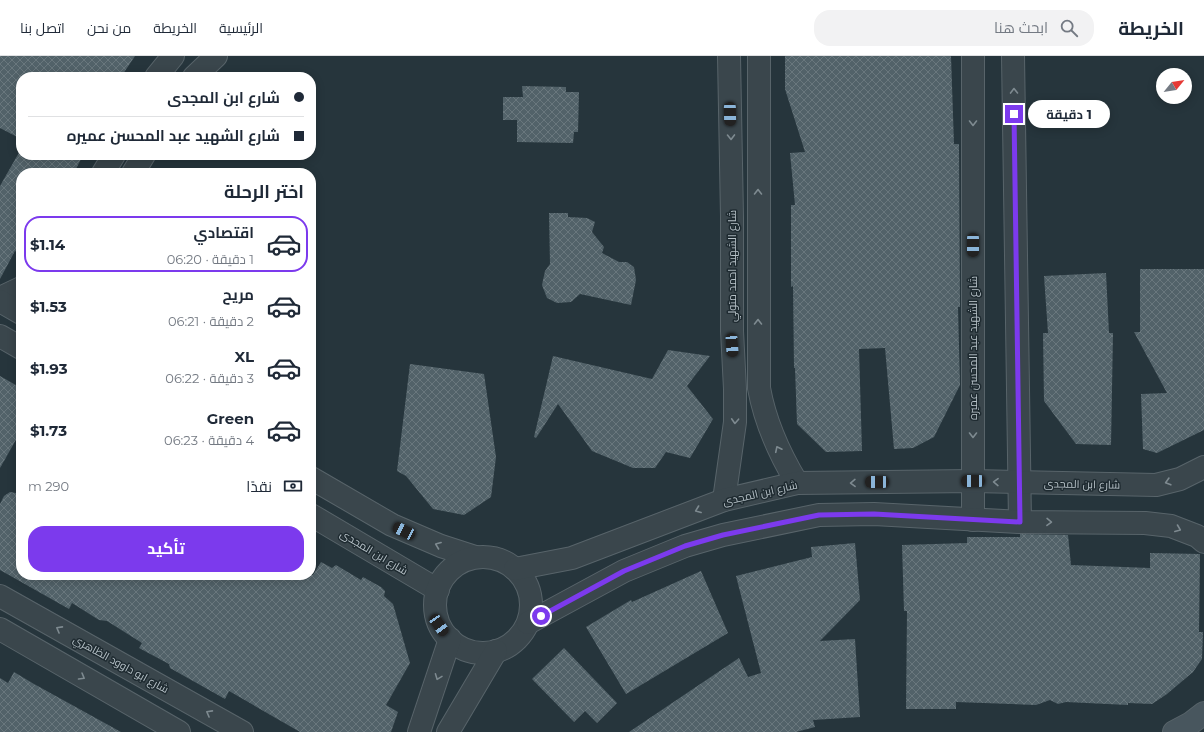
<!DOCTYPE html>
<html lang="ar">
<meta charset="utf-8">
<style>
body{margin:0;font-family:Montserrat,Cairo,sans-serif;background:#f2f2f3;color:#1f2937;direction:rtl;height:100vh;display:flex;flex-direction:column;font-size:15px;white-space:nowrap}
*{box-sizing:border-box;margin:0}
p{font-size:13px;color:#747a83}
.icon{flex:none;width:22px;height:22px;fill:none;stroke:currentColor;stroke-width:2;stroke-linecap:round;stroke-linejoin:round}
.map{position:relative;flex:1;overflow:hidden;direction:ltr}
.details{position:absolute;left:16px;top:112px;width:300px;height:412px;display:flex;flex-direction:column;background:#fff;border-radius:16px;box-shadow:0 2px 10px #0003;direction:rtl}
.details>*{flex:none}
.top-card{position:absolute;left:16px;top:16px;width:300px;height:88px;border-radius:16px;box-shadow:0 2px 10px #0003;direction:rtl;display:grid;align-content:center;height:88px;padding:0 12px;background:#fff}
.needle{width:26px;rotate:60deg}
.tools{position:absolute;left:1156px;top:12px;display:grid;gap:8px}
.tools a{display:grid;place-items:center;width:36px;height:36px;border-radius:50%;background:#fff;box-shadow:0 2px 10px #0003;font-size:20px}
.end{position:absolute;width:18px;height:18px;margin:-9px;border:5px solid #7c3aed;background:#fff;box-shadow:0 0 0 2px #fff}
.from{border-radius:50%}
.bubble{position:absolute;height:28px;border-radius:14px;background:#fff;box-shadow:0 2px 10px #0003;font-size:13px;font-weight:700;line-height:28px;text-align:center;direction:rtl}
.car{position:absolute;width:12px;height:24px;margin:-12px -6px;border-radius:5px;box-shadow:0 0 3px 1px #0007;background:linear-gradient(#222 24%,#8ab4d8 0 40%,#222 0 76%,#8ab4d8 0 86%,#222 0)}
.top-card b{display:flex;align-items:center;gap:14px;height:38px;font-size:15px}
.top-card b+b{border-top:1px solid #e0e1e3}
.top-card i{width:10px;height:10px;background:#1f2937}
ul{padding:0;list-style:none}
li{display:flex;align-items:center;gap:12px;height:56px;margin:0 8px 6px;padding:0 4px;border:2px solid transparent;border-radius:16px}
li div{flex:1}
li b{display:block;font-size:15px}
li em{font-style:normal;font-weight:700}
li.on{border-color:#7c3aed}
li>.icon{width:36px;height:36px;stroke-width:1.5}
h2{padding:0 12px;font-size:18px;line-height:48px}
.pay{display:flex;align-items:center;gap:10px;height:44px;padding:0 12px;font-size:15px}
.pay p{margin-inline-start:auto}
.primary-button{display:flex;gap:8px;margin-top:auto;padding:8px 12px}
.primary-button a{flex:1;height:46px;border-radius:16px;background:#7c3aed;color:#fff;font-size:16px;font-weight:700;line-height:46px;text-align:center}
header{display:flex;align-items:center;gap:24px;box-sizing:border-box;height:56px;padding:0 20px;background:#fff;border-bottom:1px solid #e0e1e3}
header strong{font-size:19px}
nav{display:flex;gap:22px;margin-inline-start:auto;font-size:14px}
.search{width:280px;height:36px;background:#f2f2f3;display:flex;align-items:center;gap:10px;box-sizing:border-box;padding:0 14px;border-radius:16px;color:#747a83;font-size:15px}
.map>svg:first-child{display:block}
.building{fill:url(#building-cross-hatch)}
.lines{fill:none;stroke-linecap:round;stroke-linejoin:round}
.street-casing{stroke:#58646a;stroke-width:24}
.secondary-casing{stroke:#58646a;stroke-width:24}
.street{stroke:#3a464c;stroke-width:22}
.secondary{stroke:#48565e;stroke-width:22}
.oneway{stroke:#7e8a90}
.route{stroke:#7c3aed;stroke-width:5}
.labels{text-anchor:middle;stroke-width:3;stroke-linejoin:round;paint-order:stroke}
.street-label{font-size:11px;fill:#b6c1c7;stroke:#1f2b31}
</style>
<header>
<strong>الخريطة</strong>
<div class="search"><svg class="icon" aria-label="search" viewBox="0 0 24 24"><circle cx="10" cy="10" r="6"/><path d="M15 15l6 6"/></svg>ابحث هنا</div>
<nav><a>الرئيسية</a><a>الخريطة</a><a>من نحن</a><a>اتصل بنا</a></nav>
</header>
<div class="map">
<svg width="1204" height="676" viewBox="0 0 1204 676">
<defs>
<pattern id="building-cross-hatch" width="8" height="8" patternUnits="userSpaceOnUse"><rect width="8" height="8" fill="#526269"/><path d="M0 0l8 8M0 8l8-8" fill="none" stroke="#69777d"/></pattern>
</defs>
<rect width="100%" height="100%" fill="#26353c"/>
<g class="building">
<path d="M0,0H135L121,21H21V83L0,72Z"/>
<path d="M785,0H951L954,88H959L960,251H958L960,329L934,381L913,392L894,393L885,292L859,293L862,395L826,396L797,368L795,312H794L793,230L791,231V149H795L790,97L805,96L785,33Z"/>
<path d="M522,30L566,31V36H579L578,76H574L573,87L517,86V64H503V41H523Z"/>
<path d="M21,93V99H83L74,117H21V199L15,195L0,223V130Z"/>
<path d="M549,157H568V161L587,162L595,166L592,176L604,191L602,197L619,206H627L634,211L636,224L631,249L580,238L571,246L557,247L547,242L542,229L545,215L550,208Z"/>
<path d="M1140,213H1204V374L1157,397L1143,393L1141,338L1167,337L1134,276H1140Z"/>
<path d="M1106,217L1109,277H1113L1111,389L1076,388L1044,345L1043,277H1048L1044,220Z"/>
<path d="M668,294L710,300L687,330L713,363L690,402L666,396L655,412H633L592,395L558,348L536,382L534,381L553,300L652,323Z"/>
<path d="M410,308L484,318L496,401L491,441L464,459L433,453L406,420L397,415Z"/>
<path d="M0,320L21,332V375L0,412Z"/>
<path d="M10,436L16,437L21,442V519H313L321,506L332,512L336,509L361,524L363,521L381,531L385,535L384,540L393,548L410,607L386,649L398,656L391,676H300L229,635L225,643L170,612L169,608L139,592L142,587L107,565L99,564L72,547L69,553L0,514V448L4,440Z"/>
<path d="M1020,478L1068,479L1071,509L1150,512V497L1200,498L1199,576H1203L1202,603L1193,616L1167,638L1152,648L1128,647V649L1066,646L1058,648L1050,644L1036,649L956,646V653H906L907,555H904L902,489L967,487V481H1020Z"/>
<path d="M855,487L860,544L820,585L855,583L860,661L813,664L815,671L796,676H629L739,602L748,621L761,617L736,520L812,501L811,491Z"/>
<path d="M701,515L728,577L626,638L586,571L631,544L632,546Z"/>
<path d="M564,592L617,647L597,667L585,655L574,666L532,623Z"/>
<path d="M14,616L34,628L121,676H0V622L8,627Z"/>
</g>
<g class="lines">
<g class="street-casing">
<g id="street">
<path d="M759,0V332C765,366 779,397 797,427"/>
<path d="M1013,0L1020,466"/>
<path d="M156,21L173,0"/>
<path d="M194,21L216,0"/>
<path d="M103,117L114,99"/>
<path d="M133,117L144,99"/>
<path d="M0,242L21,232"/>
<path d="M0,245L21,257"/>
<path d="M0,280L21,292"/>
<path d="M311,422L392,469L441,490L475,501"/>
<path d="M724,444L735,366V333L732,275V161L729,0"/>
<path d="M311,459L438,534"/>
<path d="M973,464V0"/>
<circle cx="483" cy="549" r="48"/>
<path d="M515,513L572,502L724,444L797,427L973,425L1156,429L1180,423L1204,411"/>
<path d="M0,540L242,676"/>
<path d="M528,567L624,515L685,490L723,479L819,459L874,458L1020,466L1145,467L1171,470L1197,480L1204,486"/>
<path d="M0,573L179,676"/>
<path d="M419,676L450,583"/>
<path d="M448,676L496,595"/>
</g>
</g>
<g class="secondary-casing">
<path id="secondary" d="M1174,676L1191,667L1204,657"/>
</g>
<use href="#street" class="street"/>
<use href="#secondary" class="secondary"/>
</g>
<defs><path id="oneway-chevron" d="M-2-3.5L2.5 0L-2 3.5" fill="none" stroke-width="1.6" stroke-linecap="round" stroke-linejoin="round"/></defs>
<g class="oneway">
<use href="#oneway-chevron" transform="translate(1014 35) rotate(-91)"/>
<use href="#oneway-chevron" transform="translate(973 67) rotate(90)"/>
<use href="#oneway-chevron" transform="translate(731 81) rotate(89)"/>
<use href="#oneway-chevron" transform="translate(758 136) rotate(-90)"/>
<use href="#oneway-chevron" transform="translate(758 266) rotate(-90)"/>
<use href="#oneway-chevron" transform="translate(735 365) rotate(93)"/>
<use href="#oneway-chevron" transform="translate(973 379) rotate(90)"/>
<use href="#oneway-chevron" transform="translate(778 393) rotate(-116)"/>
<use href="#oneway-chevron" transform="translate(996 426) rotate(-179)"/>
<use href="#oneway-chevron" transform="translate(1168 426) rotate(164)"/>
<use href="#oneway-chevron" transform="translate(853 427) rotate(179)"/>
<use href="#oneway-chevron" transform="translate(698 454) rotate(159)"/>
<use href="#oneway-chevron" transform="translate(1049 466) rotate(1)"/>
<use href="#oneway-chevron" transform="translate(1178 473) rotate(22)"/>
<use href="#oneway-chevron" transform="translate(438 489) rotate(-159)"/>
<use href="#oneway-chevron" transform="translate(59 573) rotate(-151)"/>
<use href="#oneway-chevron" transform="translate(82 621) rotate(30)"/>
<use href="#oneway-chevron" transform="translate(438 621) rotate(111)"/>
<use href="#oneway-chevron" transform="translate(209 657) rotate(-151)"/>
</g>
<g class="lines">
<path class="route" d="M541,560L624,515L685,490L723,479L819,459L874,458L1020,466L1014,58"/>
</g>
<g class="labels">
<g class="street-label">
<text transform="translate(732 210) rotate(-90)" y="4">شارع الشهيد احمد متولي</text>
<text transform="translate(973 292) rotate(-90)" y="4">شارع الشهيد عبد المحسن عميره</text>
<text transform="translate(1082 428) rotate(1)" y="4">شارع ابن المجدى</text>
<text transform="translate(760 437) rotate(-13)" y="4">شارع ابن المجدى</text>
<text transform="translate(374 496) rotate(31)" y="4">شارع ابن المجدى</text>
<text transform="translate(121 608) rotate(29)" y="4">شارع ابو داوود الظاهري</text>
</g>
</g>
</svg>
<div class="tools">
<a><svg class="needle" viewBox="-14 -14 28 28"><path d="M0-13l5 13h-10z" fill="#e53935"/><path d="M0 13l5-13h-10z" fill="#747a83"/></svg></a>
</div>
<i class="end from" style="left:541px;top:560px"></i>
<i class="end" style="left:1014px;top:58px"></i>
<div class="bubble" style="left:1028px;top:44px;width:82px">1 دقيقة</div>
<i class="car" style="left:730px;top:58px;rotate:179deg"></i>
<i class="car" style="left:973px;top:189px;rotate:180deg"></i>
<i class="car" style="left:732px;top:289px;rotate:176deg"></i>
<i class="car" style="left:973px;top:425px;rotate:269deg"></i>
<i class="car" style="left:877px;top:426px;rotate:270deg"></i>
<i class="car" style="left:404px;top:475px;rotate:296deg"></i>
<i class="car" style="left:439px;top:569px;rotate:145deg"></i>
<div class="top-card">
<b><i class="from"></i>شارع ابن المجدى</b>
<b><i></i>شارع الشهيد عبد المحسن عميره</b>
</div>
<section class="details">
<h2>اختر الرحلة</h2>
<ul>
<li class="on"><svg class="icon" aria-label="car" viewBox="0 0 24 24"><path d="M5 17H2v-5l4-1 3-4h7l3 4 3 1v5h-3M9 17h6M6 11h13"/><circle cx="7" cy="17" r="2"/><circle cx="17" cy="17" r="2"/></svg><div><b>اقتصادي</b><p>1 دقيقة · 06:20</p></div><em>$1.14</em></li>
<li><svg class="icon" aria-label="car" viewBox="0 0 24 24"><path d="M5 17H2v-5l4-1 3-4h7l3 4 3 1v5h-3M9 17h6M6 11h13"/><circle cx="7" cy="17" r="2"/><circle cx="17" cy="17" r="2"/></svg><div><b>مريح</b><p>2 دقيقة · 06:21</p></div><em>$1.53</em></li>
<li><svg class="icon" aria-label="car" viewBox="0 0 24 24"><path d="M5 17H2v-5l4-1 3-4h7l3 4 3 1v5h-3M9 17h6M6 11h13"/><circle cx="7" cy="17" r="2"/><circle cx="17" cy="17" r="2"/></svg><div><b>XL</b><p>3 دقيقة · 06:22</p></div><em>$1.93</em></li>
<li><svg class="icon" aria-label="car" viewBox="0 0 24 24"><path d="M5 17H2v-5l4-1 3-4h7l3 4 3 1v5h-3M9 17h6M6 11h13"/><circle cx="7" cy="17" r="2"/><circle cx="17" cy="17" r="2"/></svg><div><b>Green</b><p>4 دقيقة · 06:23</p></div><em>$1.73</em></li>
</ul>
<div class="pay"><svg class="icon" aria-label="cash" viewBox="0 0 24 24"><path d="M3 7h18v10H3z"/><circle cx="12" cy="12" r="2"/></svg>نقدًا<p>290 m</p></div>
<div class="primary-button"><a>تأكيد</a></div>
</section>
</div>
